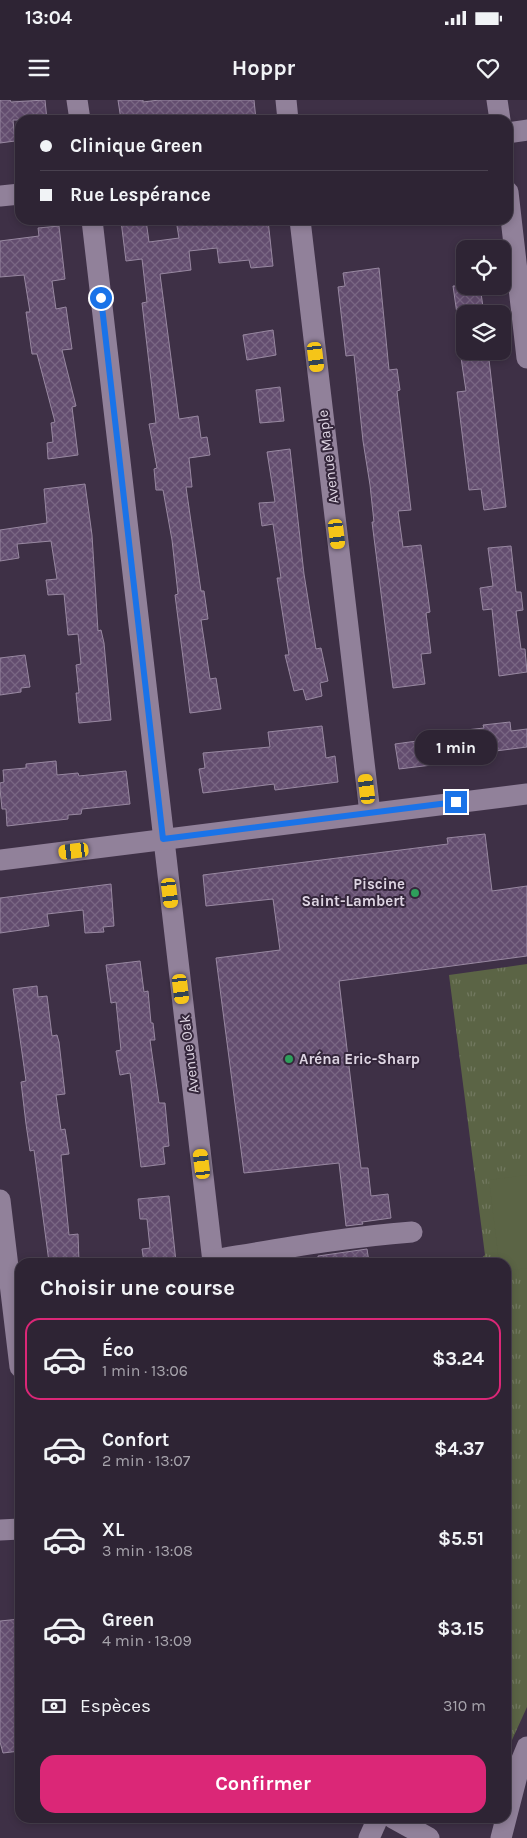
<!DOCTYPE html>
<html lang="fr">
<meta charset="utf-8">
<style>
body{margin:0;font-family:Karla,sans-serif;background:#3a3040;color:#f1f3f6;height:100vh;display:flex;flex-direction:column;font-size:19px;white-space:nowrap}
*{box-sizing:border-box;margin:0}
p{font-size:16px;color:#a7a4ac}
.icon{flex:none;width:28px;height:28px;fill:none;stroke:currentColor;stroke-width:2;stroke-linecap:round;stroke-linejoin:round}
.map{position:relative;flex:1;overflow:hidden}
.side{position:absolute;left:15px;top:1158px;width:496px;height:565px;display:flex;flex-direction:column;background:#2e2434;border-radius:15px;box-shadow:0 2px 8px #0003,0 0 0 1px #49414f}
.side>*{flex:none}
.hud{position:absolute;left:15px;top:15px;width:498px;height:110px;border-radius:15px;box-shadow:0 2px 8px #0003,0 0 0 1px #49414f;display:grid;align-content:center;height:110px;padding:0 25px;background:#2e2434}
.tools{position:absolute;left:456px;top:140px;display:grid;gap:10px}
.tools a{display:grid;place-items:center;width:55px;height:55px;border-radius:10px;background:#2e2434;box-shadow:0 2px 8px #0003,0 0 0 1px #49414f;font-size:25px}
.end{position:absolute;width:22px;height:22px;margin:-11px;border:6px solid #1a73e8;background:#fff;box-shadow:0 0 0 2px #fff}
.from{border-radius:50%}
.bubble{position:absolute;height:35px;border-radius:15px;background:#2e2434;box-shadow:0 2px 8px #0003,0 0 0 1px #49414f;font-size:16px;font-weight:700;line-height:35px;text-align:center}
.car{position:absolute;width:15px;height:30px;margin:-15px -8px;border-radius:6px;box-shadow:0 0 4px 1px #0007;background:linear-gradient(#f5c518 24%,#345 0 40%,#f5c518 0 76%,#345 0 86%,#f5c518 0)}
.hud b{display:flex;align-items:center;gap:18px;height:48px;font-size:19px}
.hud b+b{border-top:1px solid #49414f}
.hud i{width:12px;height:12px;background:#f1f3f6}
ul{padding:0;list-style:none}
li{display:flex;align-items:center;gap:15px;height:82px;margin:0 10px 8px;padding:0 15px;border:2px solid transparent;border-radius:15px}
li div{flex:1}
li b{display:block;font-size:19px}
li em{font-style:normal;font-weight:700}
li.current{border-color:#db2777}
li>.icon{width:45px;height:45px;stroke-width:1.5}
h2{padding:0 25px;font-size:22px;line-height:60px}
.pay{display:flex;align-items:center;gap:12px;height:55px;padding:0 25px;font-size:19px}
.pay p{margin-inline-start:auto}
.action{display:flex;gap:10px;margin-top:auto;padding:10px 25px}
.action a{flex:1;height:58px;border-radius:15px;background:#db2777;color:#fff;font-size:20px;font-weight:700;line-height:58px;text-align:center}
.status{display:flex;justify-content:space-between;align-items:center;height:35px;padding:0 25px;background:#2e2434;direction:ltr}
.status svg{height:14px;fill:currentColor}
header{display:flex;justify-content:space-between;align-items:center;height:65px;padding:0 25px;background:#2e2434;font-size:22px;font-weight:700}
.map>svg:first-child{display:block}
.park{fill:url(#park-tufts)}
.garden{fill:#5b6445}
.building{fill:url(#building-cross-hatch);stroke:#9888a1}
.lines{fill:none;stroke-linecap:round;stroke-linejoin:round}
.minor{stroke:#91819a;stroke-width:21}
.route{stroke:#1a73e8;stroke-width:6}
.leisure-dot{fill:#2e9e5b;stroke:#34263b;stroke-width:2}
.labels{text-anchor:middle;stroke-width:4;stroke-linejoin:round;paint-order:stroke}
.street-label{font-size:15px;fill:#ded5e3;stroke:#34263b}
.poi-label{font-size:15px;font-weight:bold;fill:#ded5e3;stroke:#34263b;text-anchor:end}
</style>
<div class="status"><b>13:04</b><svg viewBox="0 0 49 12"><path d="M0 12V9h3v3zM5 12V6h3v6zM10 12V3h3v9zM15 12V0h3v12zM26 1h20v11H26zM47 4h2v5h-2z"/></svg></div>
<header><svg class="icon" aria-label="menu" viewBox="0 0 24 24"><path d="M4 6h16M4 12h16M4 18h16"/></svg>Hoppr<svg class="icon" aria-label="heart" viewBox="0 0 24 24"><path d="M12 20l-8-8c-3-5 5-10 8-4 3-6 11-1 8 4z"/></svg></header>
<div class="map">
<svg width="527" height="1738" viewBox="0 0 527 1738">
<defs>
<pattern id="park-tufts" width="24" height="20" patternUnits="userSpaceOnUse" patternTransform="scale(1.25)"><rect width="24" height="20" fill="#5b6445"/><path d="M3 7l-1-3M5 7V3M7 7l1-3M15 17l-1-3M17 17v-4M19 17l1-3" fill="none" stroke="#727960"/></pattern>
<pattern id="building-cross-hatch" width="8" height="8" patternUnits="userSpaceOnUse" patternTransform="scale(1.25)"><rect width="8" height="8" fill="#634d6f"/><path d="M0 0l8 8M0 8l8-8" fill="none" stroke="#796683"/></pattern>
</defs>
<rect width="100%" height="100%" fill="#3e3046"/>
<path class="park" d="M527,864V1607L512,1640L506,1638V1162H477L485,1155L449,875Z"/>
<path class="garden" d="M527,1075V1168L506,1171V1162H499L489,1080Z"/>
<g class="building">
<path d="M0,0H10L11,2L45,0L47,20H13L15,41L0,43Z"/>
<path d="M118,0H143V2L159,0H254L256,20H121Z"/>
<path d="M146,120L149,142L179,138L176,120H268L273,166L251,168L249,160L219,163L217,148L189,151L191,170L160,174L179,319L198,316L201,338L207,337L210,355L189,358L192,387H186L201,491H204L208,519L201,520L210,579L216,578L221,609L190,613L175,495L178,494L172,440L163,390H156L154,369L157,368L149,324L156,323L142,203L147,202L142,159L126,161L121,121Z"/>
<path d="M59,126L65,179L52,181L56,209L66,207L72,249L62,250L76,306L72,307L78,355L48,359L47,343L53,342L51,323L55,322L37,254H32L26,212H30L24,175L0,177V141L39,136L38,128Z"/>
<path d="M379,168L389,270L397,269L400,290L397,291L411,410L398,411L403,447L421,445L430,512L426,513L431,553L421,554L425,584L393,588L372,422H374L370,385L363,341L354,255L346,256L338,187L345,186L343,173Z"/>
<path d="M453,186H480L484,214H457Z"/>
<path d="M273,230L276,255L247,260L243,235Z"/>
<path d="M460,251H488L506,407L484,410L481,389L469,390L457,292L466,291Z"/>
<path d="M280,287L284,321L260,323L256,290Z"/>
<path d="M290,349L304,474L316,549L321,548L328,581L320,583L322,596L306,600L303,589L294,591L285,555H289L277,478H281L273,424L262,426L259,403L275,402L267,352Z"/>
<path d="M85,384L92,435L98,531L101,530L104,543L111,620L79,623L76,593H79L76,565L81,564L78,534L68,535L64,494L48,495L46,480L57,479L51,441L17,444L19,458L0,461V430L47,423L44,389Z"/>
<path d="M511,446L516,492H521L523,510L516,511L521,549H525L527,572L499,576L492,509L483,510L480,488L493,486L488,448Z"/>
<path d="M25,555L30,587L21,588V592L0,595V558Z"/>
<path d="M510,622L511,631L527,629V647L472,654L473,660L399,669L395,644L439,638V633L484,628L483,625Z"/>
<path d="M322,626L326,658L335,656L338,682L275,690L274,684L203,693L199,669L205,668L203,653L270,647L268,632Z"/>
<path d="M56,661L57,675L78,673L79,676L126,671L130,704L82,709L81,714L68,715V719L7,726L6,709H2L0,689V683L4,682L3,670L26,668V664Z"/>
<path d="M485,734L492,791L527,786V856L339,881L361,1068H368L371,1096L388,1094L391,1118L362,1122L363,1124L346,1126L339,1063L244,1073L216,858L280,850L273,799L206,806L203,775L448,744L447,738Z"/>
<path d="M111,784L114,826L103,827L104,832L85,833L83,810L47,814L49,826L0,833V798Z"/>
<path d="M140,861L144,892L148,891L151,923H153L155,940H150L159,1003H165L169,1046L163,1047L165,1064L141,1067L130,973L120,975L116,951L121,950L116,902L111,903L106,865Z"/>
<path d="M37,886L38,897L47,896L52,936L57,935L59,942L65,994L56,995L61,1030L65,1029L69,1054L61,1055L69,1135L78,1134L79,1162H49L34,1050L30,1051L26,1024L21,982L26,981L13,889Z"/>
<path d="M169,1096L176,1162H144L142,1149L150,1148L147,1119H140L138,1099Z"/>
<path d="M367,1149L369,1162H318V1156Z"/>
<path d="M20,1519V1651L3,1653L0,1642V1521Z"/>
</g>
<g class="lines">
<g class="minor">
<path d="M77,0L80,20"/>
<path d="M286,0L288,20"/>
<path d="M497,0L500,20"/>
<path d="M508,33L527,30"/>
<path d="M508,92L527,258"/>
<path d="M0,96L20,94"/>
<path d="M92,120L213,1162"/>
<path d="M300,120L370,713"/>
<path d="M0,760L527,694"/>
<path d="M0,1100L20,1267"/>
<path d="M213,1160C279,1149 345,1137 412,1132"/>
<path d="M0,1430L20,1429"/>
<path d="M393,1718L429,1738"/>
<path d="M369,1738L378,1718"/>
<path d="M501,1738L520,1664L527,1647"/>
</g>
</g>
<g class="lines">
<path class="route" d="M101,198L163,739L456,702"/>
</g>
<g class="leisure-dot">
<circle cx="415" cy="793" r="5"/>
<circle cx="289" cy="959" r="5"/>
</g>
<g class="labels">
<g class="street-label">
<text transform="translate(328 357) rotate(-97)" y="5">Avenue Maple</text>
<text transform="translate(189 954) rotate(-97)" y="5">Avenue Oak</text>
</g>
<g class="poi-label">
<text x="405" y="789">Piscine<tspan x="405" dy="17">Saint-Lambert</tspan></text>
<text x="299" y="964" text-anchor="start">Aréna Eric-Sharp</text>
</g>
</g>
</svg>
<div class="tools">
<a><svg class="icon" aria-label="locate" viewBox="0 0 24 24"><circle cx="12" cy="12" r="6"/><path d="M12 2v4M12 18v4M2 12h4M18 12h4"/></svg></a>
<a><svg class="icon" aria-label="layers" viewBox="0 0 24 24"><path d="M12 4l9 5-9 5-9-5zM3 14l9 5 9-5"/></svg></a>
</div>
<i class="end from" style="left:101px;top:198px"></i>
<i class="end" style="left:456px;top:702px"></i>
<div class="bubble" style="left:415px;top:630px;width:82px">1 min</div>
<i class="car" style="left:316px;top:257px;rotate:173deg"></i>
<i class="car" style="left:337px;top:434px;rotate:173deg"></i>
<i class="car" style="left:367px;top:689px;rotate:353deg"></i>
<i class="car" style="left:74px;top:751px;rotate:263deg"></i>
<i class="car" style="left:170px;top:793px;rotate:173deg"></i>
<i class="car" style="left:181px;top:889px;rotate:173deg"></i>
<i class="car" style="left:202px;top:1064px;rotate:353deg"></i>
<div class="hud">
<b><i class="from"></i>Clinique Green</b>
<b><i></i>Rue Lespérance</b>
</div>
<section class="side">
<h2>Choisir une course</h2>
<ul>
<li class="current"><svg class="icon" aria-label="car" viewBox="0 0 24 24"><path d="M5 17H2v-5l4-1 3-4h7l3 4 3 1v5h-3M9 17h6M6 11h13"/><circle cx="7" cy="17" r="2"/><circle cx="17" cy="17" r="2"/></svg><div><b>Éco</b><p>1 min · 13:06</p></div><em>$3.24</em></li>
<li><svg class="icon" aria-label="car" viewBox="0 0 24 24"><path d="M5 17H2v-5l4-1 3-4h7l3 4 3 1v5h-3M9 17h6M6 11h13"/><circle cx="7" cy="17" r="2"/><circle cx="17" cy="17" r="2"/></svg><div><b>Confort</b><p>2 min · 13:07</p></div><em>$4.37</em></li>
<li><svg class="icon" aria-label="car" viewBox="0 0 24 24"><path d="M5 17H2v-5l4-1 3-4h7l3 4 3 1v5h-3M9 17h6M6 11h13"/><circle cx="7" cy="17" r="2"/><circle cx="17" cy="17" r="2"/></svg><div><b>XL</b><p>3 min · 13:08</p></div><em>$5.51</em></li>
<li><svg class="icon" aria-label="car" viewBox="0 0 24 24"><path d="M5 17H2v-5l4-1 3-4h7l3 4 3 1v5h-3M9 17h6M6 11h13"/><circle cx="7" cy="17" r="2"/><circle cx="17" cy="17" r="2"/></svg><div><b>Green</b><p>4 min · 13:09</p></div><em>$3.15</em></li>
</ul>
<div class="pay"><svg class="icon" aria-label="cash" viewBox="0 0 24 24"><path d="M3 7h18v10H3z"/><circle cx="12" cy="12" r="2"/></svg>Espèces<p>310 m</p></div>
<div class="action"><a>Confirmer</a></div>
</section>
</div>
